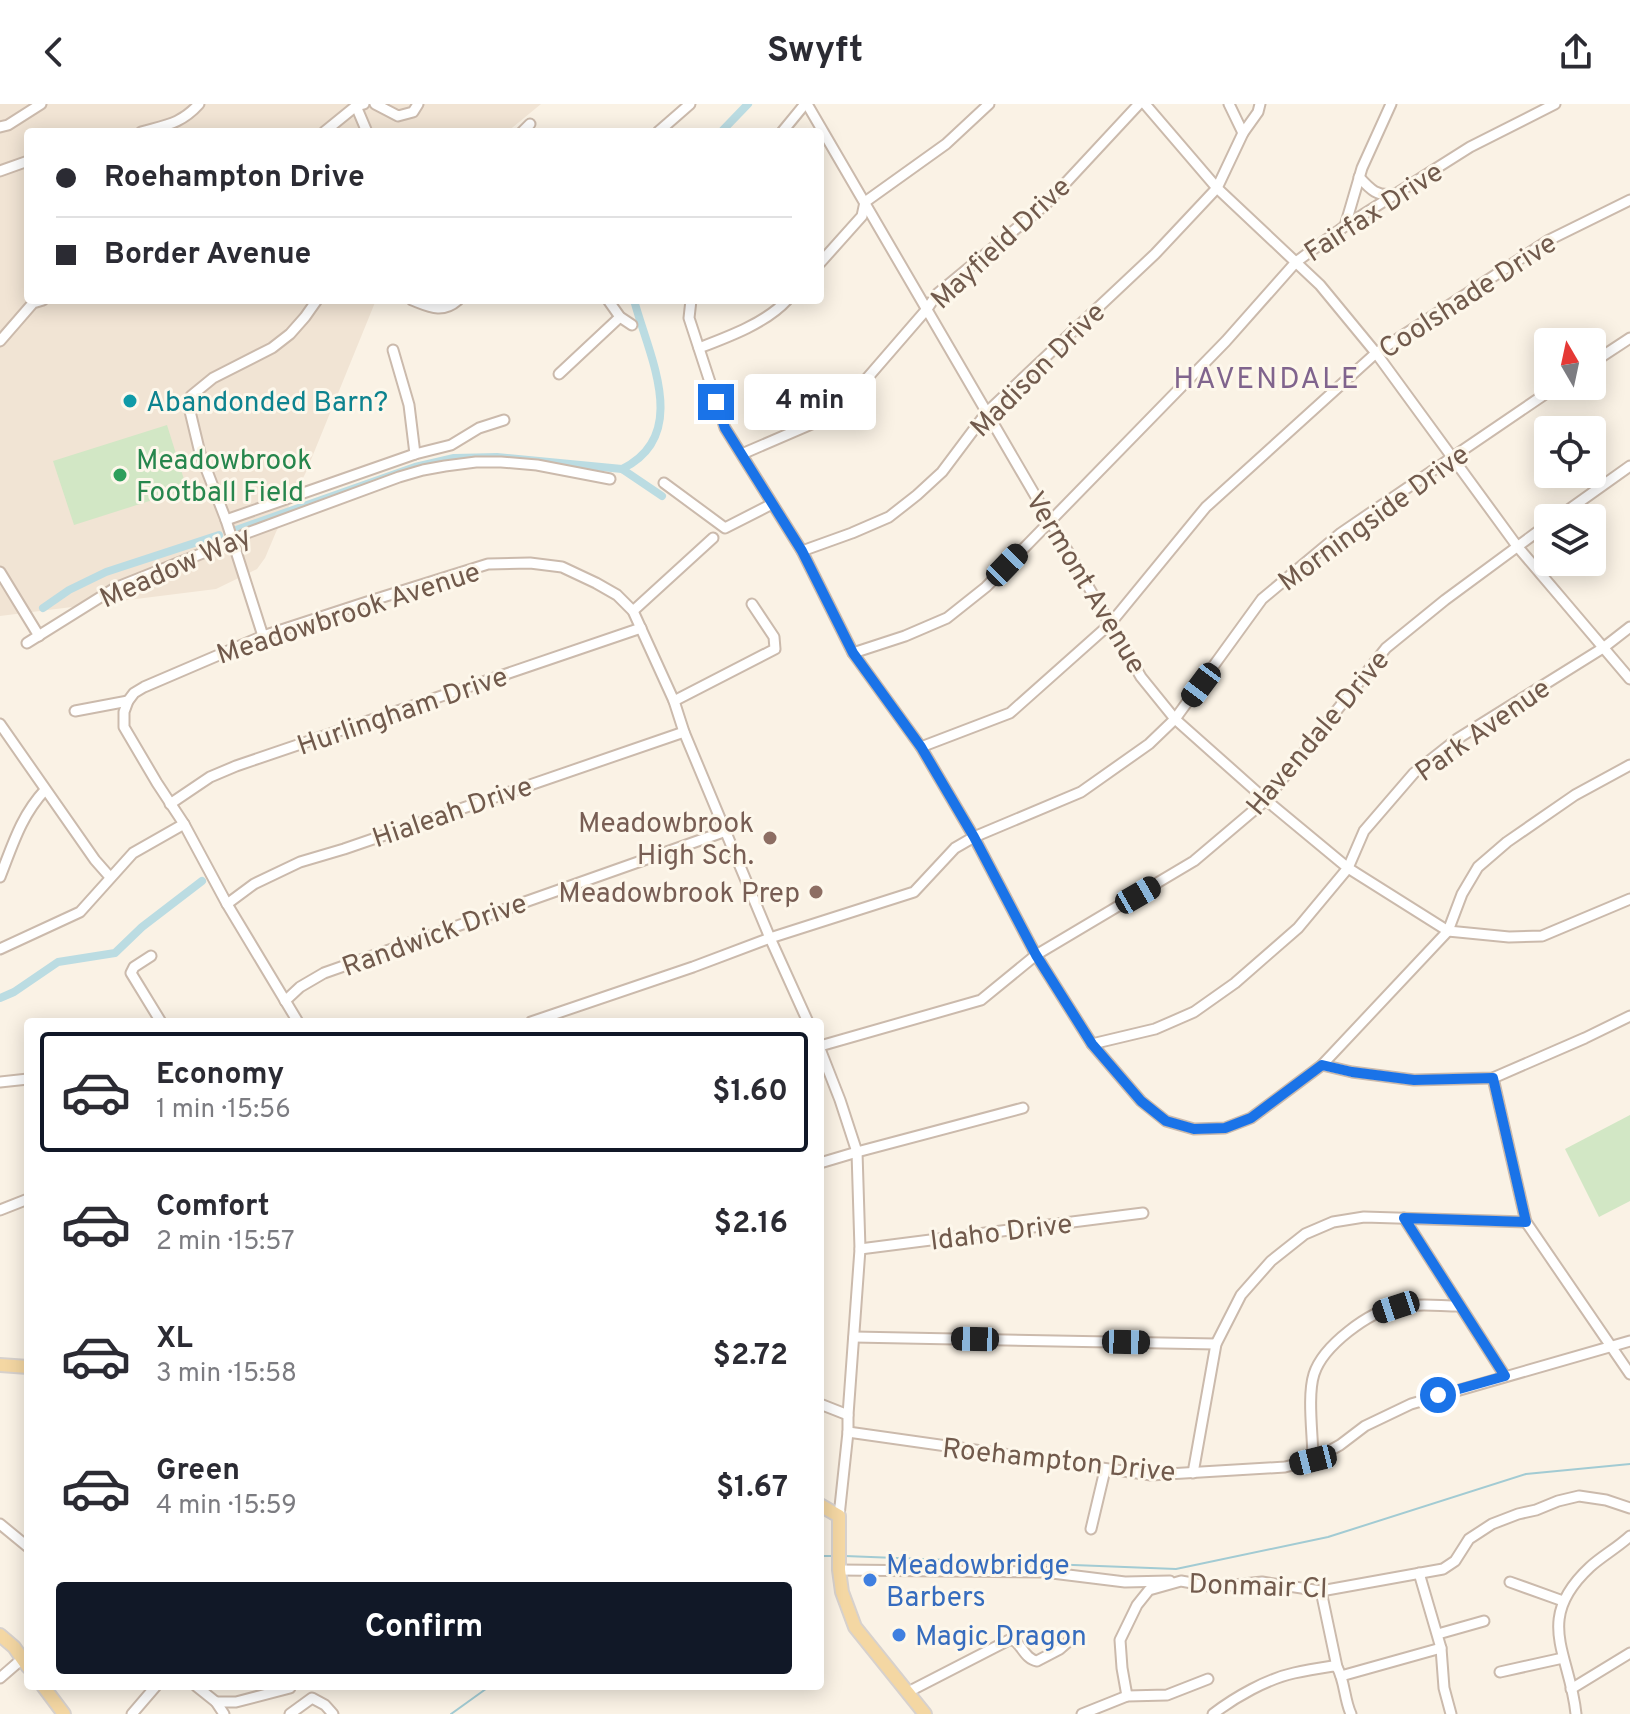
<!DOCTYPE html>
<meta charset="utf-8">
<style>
body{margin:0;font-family:Overpass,sans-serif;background:#f7f7f7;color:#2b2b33;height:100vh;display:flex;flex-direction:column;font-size:30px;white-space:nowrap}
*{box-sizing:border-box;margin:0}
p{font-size:26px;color:#7c7c81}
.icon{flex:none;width:44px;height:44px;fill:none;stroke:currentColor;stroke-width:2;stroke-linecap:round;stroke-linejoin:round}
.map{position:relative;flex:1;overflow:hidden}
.sheet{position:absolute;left:24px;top:914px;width:800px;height:672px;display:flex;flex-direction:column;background:#fff;border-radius:8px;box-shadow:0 4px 20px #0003}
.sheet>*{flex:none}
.top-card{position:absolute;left:24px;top:24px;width:800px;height:176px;border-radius:8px;box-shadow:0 4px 20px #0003;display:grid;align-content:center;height:176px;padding:0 32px;background:#fff}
.needle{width:52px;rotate:351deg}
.buttons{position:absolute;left:1534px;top:224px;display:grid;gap:16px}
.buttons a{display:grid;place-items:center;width:72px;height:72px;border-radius:8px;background:#fff;box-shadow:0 4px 20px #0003;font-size:40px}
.end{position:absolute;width:36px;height:36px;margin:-18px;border:10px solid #1a73e8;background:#fff;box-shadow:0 0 0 4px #fff}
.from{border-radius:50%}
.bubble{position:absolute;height:56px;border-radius:8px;background:#fff;box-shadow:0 4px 20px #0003;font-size:26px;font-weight:700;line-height:56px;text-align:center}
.car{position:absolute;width:24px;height:48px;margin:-24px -12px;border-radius:10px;box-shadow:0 0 6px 2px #0007;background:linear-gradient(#222 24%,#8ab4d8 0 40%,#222 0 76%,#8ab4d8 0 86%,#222 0)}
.top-card b{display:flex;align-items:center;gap:28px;height:76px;font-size:30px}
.top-card b+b{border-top:2px solid #e1e1e2}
.top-card i{width:20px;height:20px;background:#2b2b33}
ul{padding:14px 0 0;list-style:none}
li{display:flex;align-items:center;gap:24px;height:120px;margin:0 16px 12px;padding:0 16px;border:4px solid transparent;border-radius:8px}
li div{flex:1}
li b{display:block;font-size:30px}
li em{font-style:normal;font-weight:700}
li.active{border-color:#111827}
li>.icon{width:72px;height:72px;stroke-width:1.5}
.cta{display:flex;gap:16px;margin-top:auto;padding:16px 32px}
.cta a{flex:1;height:92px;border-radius:8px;background:#111827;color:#fff;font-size:32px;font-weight:700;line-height:92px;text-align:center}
header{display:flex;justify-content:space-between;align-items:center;height:104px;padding:0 32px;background:#fff;font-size:36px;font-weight:700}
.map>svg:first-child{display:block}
.residential{fill:#f1e4d4}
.green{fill:#d2e7c5}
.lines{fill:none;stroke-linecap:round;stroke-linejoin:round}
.stream{stroke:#a2cbd3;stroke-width:2}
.canal{stroke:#bbdce2;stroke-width:8}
.minor-casing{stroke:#cbbaac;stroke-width:13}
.major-casing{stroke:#d7d1cd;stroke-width:16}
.minor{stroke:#fff;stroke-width:9}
.major{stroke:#f4d7a3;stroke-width:12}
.route{stroke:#1a73e8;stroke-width:10}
.culture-dot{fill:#0f9aa8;stroke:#fdf7eb;stroke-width:3}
.leisure-dot{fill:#2e9e5b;stroke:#fdf7eb;stroke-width:3}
.education-dot{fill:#8d6e63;stroke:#fdf7eb;stroke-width:3}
.shop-dot{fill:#3f7fe0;stroke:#fdf7eb;stroke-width:3}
.labels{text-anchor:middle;stroke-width:6;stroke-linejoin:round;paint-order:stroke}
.street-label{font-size:28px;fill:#715a4c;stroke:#fdf7eb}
.culture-label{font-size:28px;fill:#0d838f;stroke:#fdf7eb;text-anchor:start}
.leisure-label{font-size:28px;fill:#27864d;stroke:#fdf7eb;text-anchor:start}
.education-label{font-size:28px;fill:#785e54;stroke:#fdf7eb;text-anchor:end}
.shop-label{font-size:28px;fill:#366cbe;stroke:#fdf7eb;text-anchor:start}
.neighbourhood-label{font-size:30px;letter-spacing:2px;fill:#80648d;stroke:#fdf7eb}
</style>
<header><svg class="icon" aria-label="back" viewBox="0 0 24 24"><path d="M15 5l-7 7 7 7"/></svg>Swyft<svg class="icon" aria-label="share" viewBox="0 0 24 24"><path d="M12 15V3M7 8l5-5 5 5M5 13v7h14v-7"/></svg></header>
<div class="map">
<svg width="1630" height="1610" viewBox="0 0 1630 1610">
<rect width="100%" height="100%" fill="#faf2e5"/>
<path class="residential" d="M0,0H541L507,28H28V196H376L306,368L276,428L265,454L257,465L216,485L0,512Z"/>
<g class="green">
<path d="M167,321L187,385L74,421L53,357Z"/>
<path d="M1630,1011V1097L1599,1113L1565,1045Z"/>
</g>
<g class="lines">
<g class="stream">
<path d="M820,1452H835"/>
<path d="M845,1452L1176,1465L1328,1433L1526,1370L1630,1360"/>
<path d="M451,1610L490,1582"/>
</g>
<g class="canal">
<path d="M721,28L748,0"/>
<path d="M622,365C692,331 648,250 634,196"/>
<path d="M236,426L415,363L454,354L497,353L622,365L662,392"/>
<path d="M43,504L69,486L106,468L219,431"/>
<path d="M0,894L14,888L58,858L115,849L142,823L202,777"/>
</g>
<g class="minor-casing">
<g id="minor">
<path d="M364,0L356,2L367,28"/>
<path d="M375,0L398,12L413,8L418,0"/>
<path d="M807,0L1141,573L1175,615L1266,696L1348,764L1448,827L1509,833L1542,832L1630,795"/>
<path d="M1145,0L1217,84L1320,181L1376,249L1517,442L1630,575"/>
<path d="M1229,0L1243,29"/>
<path d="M0,23L8,21L41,0"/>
<path d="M141,28C166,21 181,20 199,0"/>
<path d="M324,28L356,2"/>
<path d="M522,28L530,20"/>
<path d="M658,28L690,0"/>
<path d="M782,28L805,0"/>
<path d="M0,67L28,57"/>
<path d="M1359,73C1370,85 1377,93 1394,90"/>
<path d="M1345,122L1362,64L1391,0"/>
<path d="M820,159L862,112L865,98L946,40L989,0"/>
<path d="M412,196C430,203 442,210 458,196"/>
<path d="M608,196L620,213L632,221"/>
<path d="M691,196L689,214L725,324L802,447L853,549L921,643L974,733L1036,851L1092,940L1141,997L1166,1017L1194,1025L1225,1024L1251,1014L1322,961L1352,968L1414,976L1493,974L1585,934L1630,912"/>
<path d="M0,237L33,199L43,196"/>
<path d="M699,244C728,233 766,219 787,196"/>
<path d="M393,246L409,301L415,350"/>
<path d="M1592,259L1630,234"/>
<path d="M559,270L620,213"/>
<path d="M742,350L837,309L927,205L937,190L1046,100L1139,0"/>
<path d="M664,379L725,424L772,400"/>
<path d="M1557,414L1630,362"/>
<path d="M226,416L415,350L451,341L479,324L504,316"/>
<path d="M802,447L852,429L889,413L917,391L942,368L987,308L1155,150L1217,84L1243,29L1258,8L1260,0"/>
<path d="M0,468L39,532"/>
<path d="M633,507L713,434"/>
<path d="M263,532L226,416L200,349L189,303L191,292L213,274L272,244L290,230L305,213L317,196"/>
<path d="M27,539L115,484L233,437L247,429L399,373L423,366L445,362L476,358H501L537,361L610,375"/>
<path d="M853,549L905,532L947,514L986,483L1226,237L1296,158L1345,122L1470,43L1555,0"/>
<path d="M674,597L775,545L774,533L752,500"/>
<path d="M75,607L128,597"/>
<path d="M0,620L95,756L110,773"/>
<path d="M921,643L1010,609L1110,520L1206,403L1376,249L1549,136L1630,96"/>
<path d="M170,700L210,673L236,662L641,524"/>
<path d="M0,773C13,740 21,712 45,686"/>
<path d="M227,800L254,780L300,758L344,745L684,628"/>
<path d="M0,845L80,808L133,749L184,720"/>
<path d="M151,852L134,863L131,869L161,918"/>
<path d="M285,897L300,883L324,869L726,727"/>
<path d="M298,918L227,800L184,720L157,679L124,623V608L128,597L134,589L144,583L263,532L370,497L488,460L530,459L562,463L596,479L617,491L633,507L674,597L684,628L770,834L808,918"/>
<path d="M531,918L693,863L770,834L914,788L955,744L974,733L1081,688L1149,640L1175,615L1262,495L1341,429L1557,282"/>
<path d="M1092,940L1155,925L1194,908L1235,879L1298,824L1348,764L1364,727L1414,669L1457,635L1603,544L1630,523"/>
<path d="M820,942L981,896L1036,851L1194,757L1266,696L1386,544L1445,496L1548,420"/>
<path d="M820,945L840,996L857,1048L860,1145L848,1311V1328L839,1412"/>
<path d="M1322,961L1448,827L1462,790L1478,763L1507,738L1575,691L1630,661"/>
<path d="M1493,974L1526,1118L1630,1270"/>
<path d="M0,978L28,975"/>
<path d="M820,1059L857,1048L1023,1004"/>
<path d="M0,1106L28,1095"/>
<path d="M1404,1114L1505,1272"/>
<path d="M860,1145L1143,1109"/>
<path d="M854,1233L1216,1240"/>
<path d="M820,1300L848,1311"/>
<path d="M848,1328L1151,1371L1285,1363L1313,1356L1340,1341L1365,1322L1411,1300L1630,1237"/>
<path d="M1313,1356C1313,1332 1307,1292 1314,1270C1323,1242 1369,1207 1397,1203C1418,1199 1439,1202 1459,1202"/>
<path d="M1193,1369L1216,1240L1241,1191L1271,1157L1305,1130L1333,1118L1364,1113L1526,1118"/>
<path d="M0,1420L28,1443"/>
<path d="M1091,1425L1105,1366"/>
<path d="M839,1466L1044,1468L1125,1478L1170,1477"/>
<path d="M1419,1469L1441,1544L1444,1584L1451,1610"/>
<path d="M1510,1478L1563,1497"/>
<path d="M1321,1487L1337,1563C1345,1577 1344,1595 1351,1610"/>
<path d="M1438,1530L1484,1517"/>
<path d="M1500,1568L1563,1554"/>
<path d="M1341,1572L1441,1544"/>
<path d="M0,1574L22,1555"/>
<path d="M196,1582L216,1598L224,1610"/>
<path d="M1571,1585L1630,1549"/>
<path d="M908,1588L1011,1535C1022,1539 1024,1555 1037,1557L1060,1545L1077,1530"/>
<path d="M1127,1592L1122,1564L1120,1536L1137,1501L1149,1486L1181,1477L1215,1483L1262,1478L1321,1487L1443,1465L1455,1457L1469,1435L1492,1420L1518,1410L1536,1406L1558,1397L1579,1392L1606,1396L1630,1404"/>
<path d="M216,1598H236L290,1584"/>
<path d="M132,1610L156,1582"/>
<path d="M290,1610L312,1594L325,1601L333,1610"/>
<path d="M1082,1610L1127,1592L1167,1591L1208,1575"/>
<path d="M1213,1610C1235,1593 1267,1575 1294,1569C1307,1566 1320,1564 1333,1562L1337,1563"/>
<path d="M1576,1610C1570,1549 1533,1516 1590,1463C1602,1452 1617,1444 1630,1432"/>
</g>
</g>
<g class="major-casing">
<g id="major">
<path d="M0,1261L28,1263"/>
<path d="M820,1401L839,1412V1466L842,1488L855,1523L925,1610"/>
<path d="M0,1531L14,1543L28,1563"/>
<path d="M43,1582L64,1610"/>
</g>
</g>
<use href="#minor" class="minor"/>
<use href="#major" class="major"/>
</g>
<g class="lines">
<path class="route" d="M716,298L725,324L802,447L853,549L921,643L974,733L1036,851L1092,940L1141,997L1166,1017L1194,1025L1225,1024L1251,1014L1322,961L1352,968L1414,976L1493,974L1526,1118L1404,1114L1505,1272L1438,1291"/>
</g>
<circle class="culture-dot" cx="130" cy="297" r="8"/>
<circle class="leisure-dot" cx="120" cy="371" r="8"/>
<g class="education-dot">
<circle cx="770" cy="734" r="8"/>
<circle cx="816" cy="788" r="8"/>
</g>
<g class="shop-dot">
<circle cx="870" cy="1476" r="8"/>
<circle cx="899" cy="1531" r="8"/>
</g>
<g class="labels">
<g class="street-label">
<text transform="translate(1373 107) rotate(-33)" y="10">Fairfax Drive</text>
<text transform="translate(1000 138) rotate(-43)" y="10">Mayfield Drive</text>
<text transform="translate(1467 191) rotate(-33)" y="10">Coolshade Drive</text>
<text transform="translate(1037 265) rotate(-45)" y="10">Madison Drive</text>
<text transform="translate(1373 413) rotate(-36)" y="10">Morningside Drive</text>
<text transform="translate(175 462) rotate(-24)" y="10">Meadow Way</text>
<text transform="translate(1087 478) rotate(59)" y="10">Vermont Avenue</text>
<text transform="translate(348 508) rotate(-18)" y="10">Meadowbrook Avenue</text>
<text transform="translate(402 606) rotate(-19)" y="10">Hurlingham Drive</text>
<text transform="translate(1482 625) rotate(-35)" y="10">Park Avenue</text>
<text transform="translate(1317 628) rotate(-50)" y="10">Havendale Drive</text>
<text transform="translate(452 707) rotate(-19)" y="10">Hialeah Drive</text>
<text transform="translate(434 830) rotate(-20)" y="10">Randwick Drive</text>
<text transform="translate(1001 1127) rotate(-7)" y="10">Idaho Drive</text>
<text transform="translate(1059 1355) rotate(6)" y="10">Roehampton Drive</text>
<text transform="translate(1258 1481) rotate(2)" y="10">Donmair Cl</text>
</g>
<g class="culture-label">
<text x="146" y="307">Abandonded Barn?</text>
</g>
<g class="leisure-label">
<text x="136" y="365">Meadowbrook<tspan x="136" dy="32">Football Field</tspan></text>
</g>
<g class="education-label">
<text x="754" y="728">Meadowbrook<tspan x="754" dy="32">High Sch.</tspan></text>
<text x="800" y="798">Meadowbrook Prep</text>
</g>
<g class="shop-label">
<text x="886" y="1470">Meadowbridge<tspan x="886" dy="32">Barbers</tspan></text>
<text x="915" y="1541">Magic Dragon</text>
</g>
<g class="neighbourhood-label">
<text x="1267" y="284">HAVENDALE</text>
</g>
</g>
</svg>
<div class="buttons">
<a><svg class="needle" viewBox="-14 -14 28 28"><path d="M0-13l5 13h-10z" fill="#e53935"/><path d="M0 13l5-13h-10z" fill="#7c7c81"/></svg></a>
<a><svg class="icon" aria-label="locate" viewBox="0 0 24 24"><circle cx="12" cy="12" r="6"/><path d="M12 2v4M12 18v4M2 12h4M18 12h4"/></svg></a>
<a><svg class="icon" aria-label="layers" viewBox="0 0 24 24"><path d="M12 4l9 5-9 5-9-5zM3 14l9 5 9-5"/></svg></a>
</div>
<i class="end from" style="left:1438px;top:1291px"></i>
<i class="end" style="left:716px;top:298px"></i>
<div class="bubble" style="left:744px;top:270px;width:132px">4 min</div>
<i class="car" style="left:1007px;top:461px;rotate:44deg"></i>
<i class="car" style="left:1201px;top:581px;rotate:217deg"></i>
<i class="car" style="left:1138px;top:791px;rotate:60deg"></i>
<i class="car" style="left:1396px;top:1203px;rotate:252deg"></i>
<i class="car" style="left:975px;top:1235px;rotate:271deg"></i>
<i class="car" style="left:1126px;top:1238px;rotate:91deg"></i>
<i class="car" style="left:1313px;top:1356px;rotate:256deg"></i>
<div class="top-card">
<b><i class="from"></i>Roehampton Drive</b>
<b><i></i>Border Avenue</b>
</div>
<section class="sheet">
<ul>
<li class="active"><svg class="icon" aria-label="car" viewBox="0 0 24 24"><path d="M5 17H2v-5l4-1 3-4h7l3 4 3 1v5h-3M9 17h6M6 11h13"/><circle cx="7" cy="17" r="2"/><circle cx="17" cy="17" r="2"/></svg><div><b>Economy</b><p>1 min · 15:56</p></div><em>$1.60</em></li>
<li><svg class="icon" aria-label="car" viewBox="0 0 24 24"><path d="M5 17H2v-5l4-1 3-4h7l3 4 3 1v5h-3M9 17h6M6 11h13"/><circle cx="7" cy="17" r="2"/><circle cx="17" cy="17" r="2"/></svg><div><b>Comfort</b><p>2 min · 15:57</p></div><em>$2.16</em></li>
<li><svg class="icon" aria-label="car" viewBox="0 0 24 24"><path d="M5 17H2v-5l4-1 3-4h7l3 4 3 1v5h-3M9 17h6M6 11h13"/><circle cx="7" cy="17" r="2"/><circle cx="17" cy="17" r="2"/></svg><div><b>XL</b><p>3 min · 15:58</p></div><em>$2.72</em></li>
<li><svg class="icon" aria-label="car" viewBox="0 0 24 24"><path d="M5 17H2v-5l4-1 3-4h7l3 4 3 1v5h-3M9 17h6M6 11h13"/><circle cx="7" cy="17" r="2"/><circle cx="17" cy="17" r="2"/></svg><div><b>Green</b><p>4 min · 15:59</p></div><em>$1.67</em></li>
</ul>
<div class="cta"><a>Confirm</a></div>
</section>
</div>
